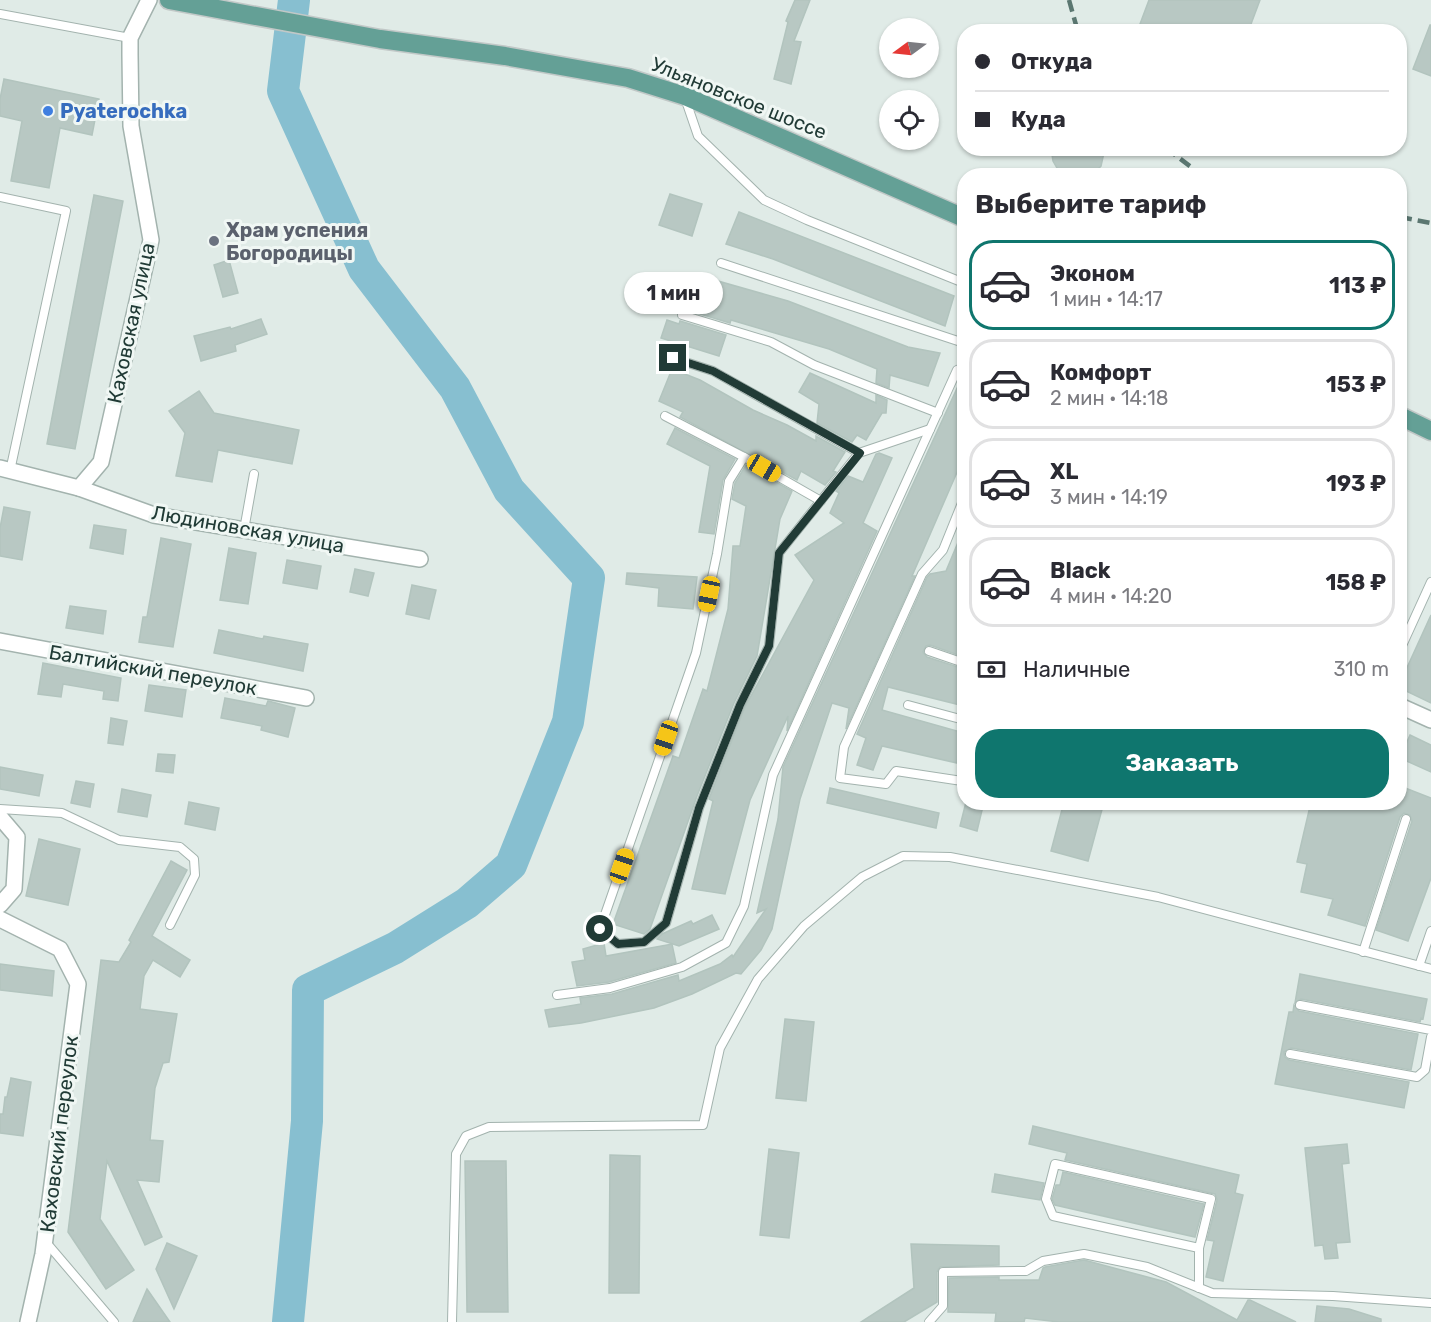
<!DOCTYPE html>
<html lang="ru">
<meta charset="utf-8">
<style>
body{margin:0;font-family:Rubik,sans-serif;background:#f2f2f3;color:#2b2b33;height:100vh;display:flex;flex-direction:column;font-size:22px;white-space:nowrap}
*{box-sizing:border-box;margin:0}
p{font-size:20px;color:#7c7c81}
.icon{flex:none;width:33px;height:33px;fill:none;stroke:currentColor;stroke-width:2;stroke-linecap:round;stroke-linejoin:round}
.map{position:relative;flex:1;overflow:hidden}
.side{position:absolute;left:957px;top:168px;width:450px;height:642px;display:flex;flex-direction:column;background:#fff;border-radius:24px;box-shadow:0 2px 4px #0004}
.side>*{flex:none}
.guide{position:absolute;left:957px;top:24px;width:450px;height:132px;border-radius:24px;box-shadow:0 2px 4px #0004;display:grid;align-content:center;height:132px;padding:0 18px;background:#fff}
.needle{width:39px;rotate:255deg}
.fabs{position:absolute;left:879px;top:18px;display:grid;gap:12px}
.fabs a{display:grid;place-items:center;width:60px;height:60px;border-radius:50%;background:#fff;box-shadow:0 2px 4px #0004;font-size:30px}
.end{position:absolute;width:27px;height:27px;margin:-14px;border:8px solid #213b36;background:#fff;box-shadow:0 0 0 3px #fff}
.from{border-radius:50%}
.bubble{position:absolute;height:42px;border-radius:21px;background:#fff;box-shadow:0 2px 4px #0004;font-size:20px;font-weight:700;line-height:42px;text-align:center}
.car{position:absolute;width:18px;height:36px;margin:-18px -9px;border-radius:8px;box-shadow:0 0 4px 2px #0007;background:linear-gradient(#f5c518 24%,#345 0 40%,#f5c518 0 76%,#345 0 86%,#f5c518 0)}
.guide b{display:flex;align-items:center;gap:21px;height:57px;font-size:22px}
.guide b+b{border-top:2px solid #e1e1e2}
.guide i{width:15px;height:15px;background:#2b2b33}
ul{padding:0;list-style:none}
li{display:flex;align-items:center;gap:18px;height:90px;margin:0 12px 9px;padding:0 6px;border:3px solid #e1e1e2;border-radius:24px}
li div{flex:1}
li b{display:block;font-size:22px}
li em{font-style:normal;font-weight:700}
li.current{border-color:#0f766e}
li>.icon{width:54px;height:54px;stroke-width:1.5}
h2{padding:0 18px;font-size:27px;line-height:72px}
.pay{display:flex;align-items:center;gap:15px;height:66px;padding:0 18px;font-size:22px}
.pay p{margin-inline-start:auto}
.button{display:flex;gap:12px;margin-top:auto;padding:12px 18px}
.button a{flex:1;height:69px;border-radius:24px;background:#0f766e;color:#fff;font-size:24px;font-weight:700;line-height:69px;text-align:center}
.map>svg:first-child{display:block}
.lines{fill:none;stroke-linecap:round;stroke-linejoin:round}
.river{stroke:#87bfd0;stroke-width:32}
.building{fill:#b8c8c3;stroke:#b2c4be;stroke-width:1.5}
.lane-casing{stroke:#a3b3ae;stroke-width:10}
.street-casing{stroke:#a3b3ae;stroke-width:18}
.primary-casing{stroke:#c1c8c7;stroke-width:21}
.lane{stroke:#fff;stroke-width:8}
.street{stroke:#fff;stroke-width:15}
.primary{stroke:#64a096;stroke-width:18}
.rail{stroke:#5b7771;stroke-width:4.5;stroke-dasharray:12 6;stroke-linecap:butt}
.route{stroke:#213b36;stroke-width:8}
.shop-dot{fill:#3f7fe0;stroke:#f0f7f4;stroke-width:2}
.worship-dot{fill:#6b7280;stroke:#f0f7f4;stroke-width:2}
.labels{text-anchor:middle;stroke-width:6;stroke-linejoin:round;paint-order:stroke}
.street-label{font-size:20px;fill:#213b36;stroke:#f0f7f4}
.shop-label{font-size:20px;font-weight:bold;fill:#366cbe;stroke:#f0f7f4;text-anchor:start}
.worship-label{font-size:20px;font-weight:bold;fill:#5b616d;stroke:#f0f7f4;text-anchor:start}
</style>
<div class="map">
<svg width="1431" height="1322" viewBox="0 0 1431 1322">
<rect width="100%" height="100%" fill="#e0ebe7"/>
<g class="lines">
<path class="river" d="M288,1322L307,1121L308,990L395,948L467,903L511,865L568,722L589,578L509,490L455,388L364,269L283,91L294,0"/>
</g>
<g class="building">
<path d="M795,0H810L794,41L801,42L791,84L774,79L788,22L786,21Z"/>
<path d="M1149,0H1260L1248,32H1137Z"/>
<path d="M1430,25H1431V76L1413,69Z"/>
<path d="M4,79L99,99L92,135L60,128L49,188L11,181L22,121L0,116V99Z"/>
<path d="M1051,148H1105L1101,166L1091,176H1065L1057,168L1053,161Z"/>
<path d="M670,194L702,204L692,236L659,225Z"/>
<path d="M94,195L123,201L75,449L47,444Z"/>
<path d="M739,212L954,296L945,326L773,259L726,244Z"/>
<path d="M229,260L238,293L223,297L214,265Z"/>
<path d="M697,275L788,301L908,347L940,353L928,386L890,375L889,388L876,383L877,369L829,349L731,320L730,323L684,309Z"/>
<path d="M261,319L267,334L235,345L236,351L201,361L194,336L230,327L231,329Z"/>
<path d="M667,320L679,324L680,321L726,335L719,356L661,338Z"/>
<path d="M672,369L700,380L753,410L787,425L816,441V436L845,452L833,471L836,472L825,485L801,471L797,480L680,417L683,412L659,401Z"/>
<path d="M810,373L876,403V395L887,400L886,413H882L866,440L857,435L852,442L817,423L819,404L799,392Z"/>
<path d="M964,373V456L912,576H915L846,729L849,708L832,703L800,799L772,929L761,950L741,974L736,973L692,994L654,1008L581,1023L549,1027L545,1010L581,1004L580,998L612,994L678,975L679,981L720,964L732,955L733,957L766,909L757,913L778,819L783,767Z"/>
<path d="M199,391L214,413L299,430L292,464L218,450L212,482L176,476L185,433L169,411Z"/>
<path d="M675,428L735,459L723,480L714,534L699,532L710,466L667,444Z"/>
<path d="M879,453L892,458L863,523L877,531L787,731L788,716L750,800L725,894L692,889L713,801L709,799L745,707L814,580L795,555L844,523L830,513L839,493L836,491L848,476L863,482L876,454Z"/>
<path d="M746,465L792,491L780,519L757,656L734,703L697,796L650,929L644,934L613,924L673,756L679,758L703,689L707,691L728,609L733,546H740L746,506L732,499L735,483Z"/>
<path d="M4,507L30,512L22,560L0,556V528Z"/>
<path d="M94,525L126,530L123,554L90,548Z"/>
<path d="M964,528V657L930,645L926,646L923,652L927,657L964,669V706L888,687L882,710L964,733L957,763L882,746L873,770L857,765L866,738L857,734L927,577L930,574L946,571Z"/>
<path d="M161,538L191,544L173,647L139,642L143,617H147Z"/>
<path d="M229,548L256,553L248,604L220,600Z"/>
<path d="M287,560L321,566L317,589L283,583Z"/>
<path d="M355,569L374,573L368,596L350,592Z"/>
<path d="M627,573L697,577L693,609L658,606L659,588L626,584Z"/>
<path d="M412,585L436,590L429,619L406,614Z"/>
<path d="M70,606L106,611L103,634L66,628Z"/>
<path d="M1431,615V703L1400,688V683Z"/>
<path d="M219,630L263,639L264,636L308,644L303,671L214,653Z"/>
<path d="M43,663L121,678L118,701L103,699L104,691L63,684L61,697L38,694Z"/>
<path d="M149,685L186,690L182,717L145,711Z"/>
<path d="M225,698L266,706L268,701L295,708L288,737L261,730L262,726L221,718Z"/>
<path d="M111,718L127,721L123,745L108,743Z"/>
<path d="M1410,735L1431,745V772L1400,758Z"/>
<path d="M158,754L175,755L173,773L156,771Z"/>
<path d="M0,767L43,775L39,796L0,789Z"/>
<path d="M76,781L94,784L90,807L71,803Z"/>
<path d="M1400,786L1431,798V878L1408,941L1376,930L1412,821L1410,815L1404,813L1400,817L1365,926L1328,915L1333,899L1301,892L1307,864L1297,862L1311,802H1400Z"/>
<path d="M830,788L939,813L936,828L827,803Z"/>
<path d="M122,789L151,795L147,817L118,812Z"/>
<path d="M189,802L219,808L215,830L185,824Z"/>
<path d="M966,802H984L977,831L960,826Z"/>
<path d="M1064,802H1104L1088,861L1051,851Z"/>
<path d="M39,839L80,849L68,905L26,896Z"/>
<path d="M171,861L187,870L152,936L190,960L180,977L153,960L144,976L140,1009L177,1014L169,1062L163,1063L155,1088L150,1140L163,1141L159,1182L137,1180L162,1237L145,1245L107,1161L100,1219L134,1270L106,1289L68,1232L101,960L119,962L131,942L129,940Z"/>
<path d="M712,915L719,929L679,946L657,939L662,934L691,921L693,924Z"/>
<path d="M604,943L606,956L672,944L676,963L609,982L577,986L572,962L585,960L583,949Z"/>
<path d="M0,964L54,971L52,996L0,990Z"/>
<path d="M1300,974L1427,999L1423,1019L1421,1018L1420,1022L1301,999L1295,1003Z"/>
<path d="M1294,1005L1299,1011L1418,1034L1411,1070L1291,1048L1284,1052L1285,1057L1289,1060L1409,1082L1404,1108L1275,1084L1289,1012H1293Z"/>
<path d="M785,1019L814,1022L806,1101L776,1098Z"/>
<path d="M11,1078L31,1082L23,1136L0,1133V1114H3L5,1097H7Z"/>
<path d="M1033,1126L1239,1175L1235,1193L1243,1195L1223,1281L1206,1277L1214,1241L1207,1240L1217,1200L1215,1194L1065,1160L1067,1153L1029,1144Z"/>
<path d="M1347,1144L1349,1163L1342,1164L1350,1242L1336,1243L1338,1258L1325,1259L1323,1245L1315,1246L1305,1148Z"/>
<path d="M769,1149L799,1153L789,1238L760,1235Z"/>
<path d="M610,1155L640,1156L639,1293H609Z"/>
<path d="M465,1161H506L508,1312H467Z"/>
<path d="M1063,1172L1204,1204L1195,1237L1055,1205L1052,1199L1056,1185H1060Z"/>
<path d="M995,1174L1044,1183L1040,1200L992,1192Z"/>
<path d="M167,1243L197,1256L174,1309L156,1269Z"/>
<path d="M911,1244L999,1246V1265L940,1267L937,1272V1302L904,1322H861L914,1288Z"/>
<path d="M1084,1260L1166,1282L1237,1320L1248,1300H1250L1296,1322H1059L1025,1318L1024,1322H995L996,1313L948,1312L949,1278L999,1277V1280H1039L1043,1268L1045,1267Z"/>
<path d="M147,1289L170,1322H133Z"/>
<path d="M1317,1306L1349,1309L1381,1319V1322H1315Z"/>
</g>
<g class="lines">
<g class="lane-casing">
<g id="lane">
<path d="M0,14L130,38"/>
<path d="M685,98L698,136L764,200L807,220L964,283"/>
<path d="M0,197L66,211L10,471"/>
<path d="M721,263L964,343"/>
<path d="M682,315L771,342L814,365L938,413"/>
<path d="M673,358L713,371L859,453"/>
<path d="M665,416L744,457"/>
<path d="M964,498L943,550L922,574L844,747L840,778L886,784L896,771L962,781L964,769"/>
<path d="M821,501L744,457L729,481L717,554L696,653L600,929L618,944L644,942L666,923L699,808L740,705L769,646L779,553L859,453L930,429"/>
<path d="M244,530L254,474"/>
<path d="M1400,650L1431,582"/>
<path d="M929,651L964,663"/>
<path d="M908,705L964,720"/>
<path d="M0,809L62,813L119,840L180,847L194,859L195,875L170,925"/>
<path d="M1363,952L1406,819"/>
<path d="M1419,966L1431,931"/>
<path d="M557,995L610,988L682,967L726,943L744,906L773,775L957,370L964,367"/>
<path d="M1300,1005L1431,1030"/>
<path d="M1290,1054L1417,1077L1425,1070L1431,1037"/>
<path d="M45,1241L114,1322"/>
<path d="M1199,1248L1211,1199L1055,1164L1046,1199L1053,1216L1199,1248V1288"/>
<path d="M452,1322L456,1154L466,1136L489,1127L703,1125L720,1048L758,979L804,926L862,877L903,856L950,857L1158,897L1431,969"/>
<path d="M929,1322L943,1306V1272L1026,1271L1043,1261L1084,1254L1147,1267L1212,1293L1333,1296L1431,1303"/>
</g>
</g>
<g class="street-casing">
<g id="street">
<path d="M0,468L79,488L101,462L151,240L131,126L130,55V38L149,0"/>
<path d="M79,488L154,515L420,559"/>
<path d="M0,641L306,698"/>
<path d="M1400,706L1431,720"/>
<path d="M0,817L17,837L14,889L0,905"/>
<path d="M0,919L60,949L78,984L43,1254L28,1322"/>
</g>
</g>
<g class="primary-casing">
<g id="primary">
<path d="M169,0L380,39L505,56L628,78L685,96L964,218"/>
<path d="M1400,416L1431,431"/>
</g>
</g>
<use href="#lane" class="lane"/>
<use href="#street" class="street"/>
<use href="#primary" class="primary"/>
<g class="rail">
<path d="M1069,0L1078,32"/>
<path d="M1166,148L1195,170L1206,176"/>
<path d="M1400,217L1431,223"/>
</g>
</g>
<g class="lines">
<path class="route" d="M600,929L618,944L644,942L666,923L699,808L740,705L769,646L779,553L860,453L713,371L673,358"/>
</g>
<circle class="shop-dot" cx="48" cy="111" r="6"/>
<circle class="worship-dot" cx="214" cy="241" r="6"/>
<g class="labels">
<g class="street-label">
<text transform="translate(739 98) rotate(22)" y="7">Ульяновское шоссе</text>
<text transform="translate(131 323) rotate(-78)" y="7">Каховская улица</text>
<text transform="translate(248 529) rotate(10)" y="7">Людиновская улица</text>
<text transform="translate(153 670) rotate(10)" y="7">Балтийский переулок</text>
<text transform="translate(59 1134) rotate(-83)" y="7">Каховский переулок</text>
</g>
<g class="shop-label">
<text x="60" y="118">Pyaterochka</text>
</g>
<g class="worship-label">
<text x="226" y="237">Храм успения<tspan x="226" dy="23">Богородицы</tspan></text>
</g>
</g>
</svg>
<div class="fabs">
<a><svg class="needle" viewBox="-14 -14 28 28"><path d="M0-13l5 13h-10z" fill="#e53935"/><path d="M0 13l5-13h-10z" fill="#7c7c81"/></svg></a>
<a><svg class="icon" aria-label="locate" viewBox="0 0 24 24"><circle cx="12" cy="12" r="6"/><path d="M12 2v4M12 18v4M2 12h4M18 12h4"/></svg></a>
</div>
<i class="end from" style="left:600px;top:929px"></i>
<i class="end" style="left:673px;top:358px"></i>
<div class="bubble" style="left:624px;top:272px;width:99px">1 мин</div>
<i class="car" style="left:764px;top:468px;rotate:120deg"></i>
<i class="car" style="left:709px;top:594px;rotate:192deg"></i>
<i class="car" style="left:666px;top:738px;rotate:199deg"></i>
<i class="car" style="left:622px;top:866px;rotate:19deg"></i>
<div class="guide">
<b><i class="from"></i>Откуда</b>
<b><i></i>Куда</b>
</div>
<section class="side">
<h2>Выберите тариф</h2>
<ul>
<li class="current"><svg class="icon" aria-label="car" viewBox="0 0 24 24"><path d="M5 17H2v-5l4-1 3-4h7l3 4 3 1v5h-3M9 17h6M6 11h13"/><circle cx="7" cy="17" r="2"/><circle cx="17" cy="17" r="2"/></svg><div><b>Эконом</b><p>1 мин · 14:17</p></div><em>113 ₽</em></li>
<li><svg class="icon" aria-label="car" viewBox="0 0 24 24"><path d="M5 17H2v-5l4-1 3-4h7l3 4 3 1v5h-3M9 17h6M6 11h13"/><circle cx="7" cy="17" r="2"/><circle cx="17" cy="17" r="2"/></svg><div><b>Комфорт</b><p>2 мин · 14:18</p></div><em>153 ₽</em></li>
<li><svg class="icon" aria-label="car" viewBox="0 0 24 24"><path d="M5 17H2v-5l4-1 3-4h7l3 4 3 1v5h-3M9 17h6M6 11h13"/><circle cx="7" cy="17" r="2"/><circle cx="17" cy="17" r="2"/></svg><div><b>XL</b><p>3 мин · 14:19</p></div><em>193 ₽</em></li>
<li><svg class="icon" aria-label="car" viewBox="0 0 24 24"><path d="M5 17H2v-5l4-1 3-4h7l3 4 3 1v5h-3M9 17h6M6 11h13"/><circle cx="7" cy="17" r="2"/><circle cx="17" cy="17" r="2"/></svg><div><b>Black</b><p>4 мин · 14:20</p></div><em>158 ₽</em></li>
</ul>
<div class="pay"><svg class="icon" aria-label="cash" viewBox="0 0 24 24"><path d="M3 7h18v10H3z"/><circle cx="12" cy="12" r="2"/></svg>Наличные<p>310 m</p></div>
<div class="button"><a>Заказать</a></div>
</section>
</div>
